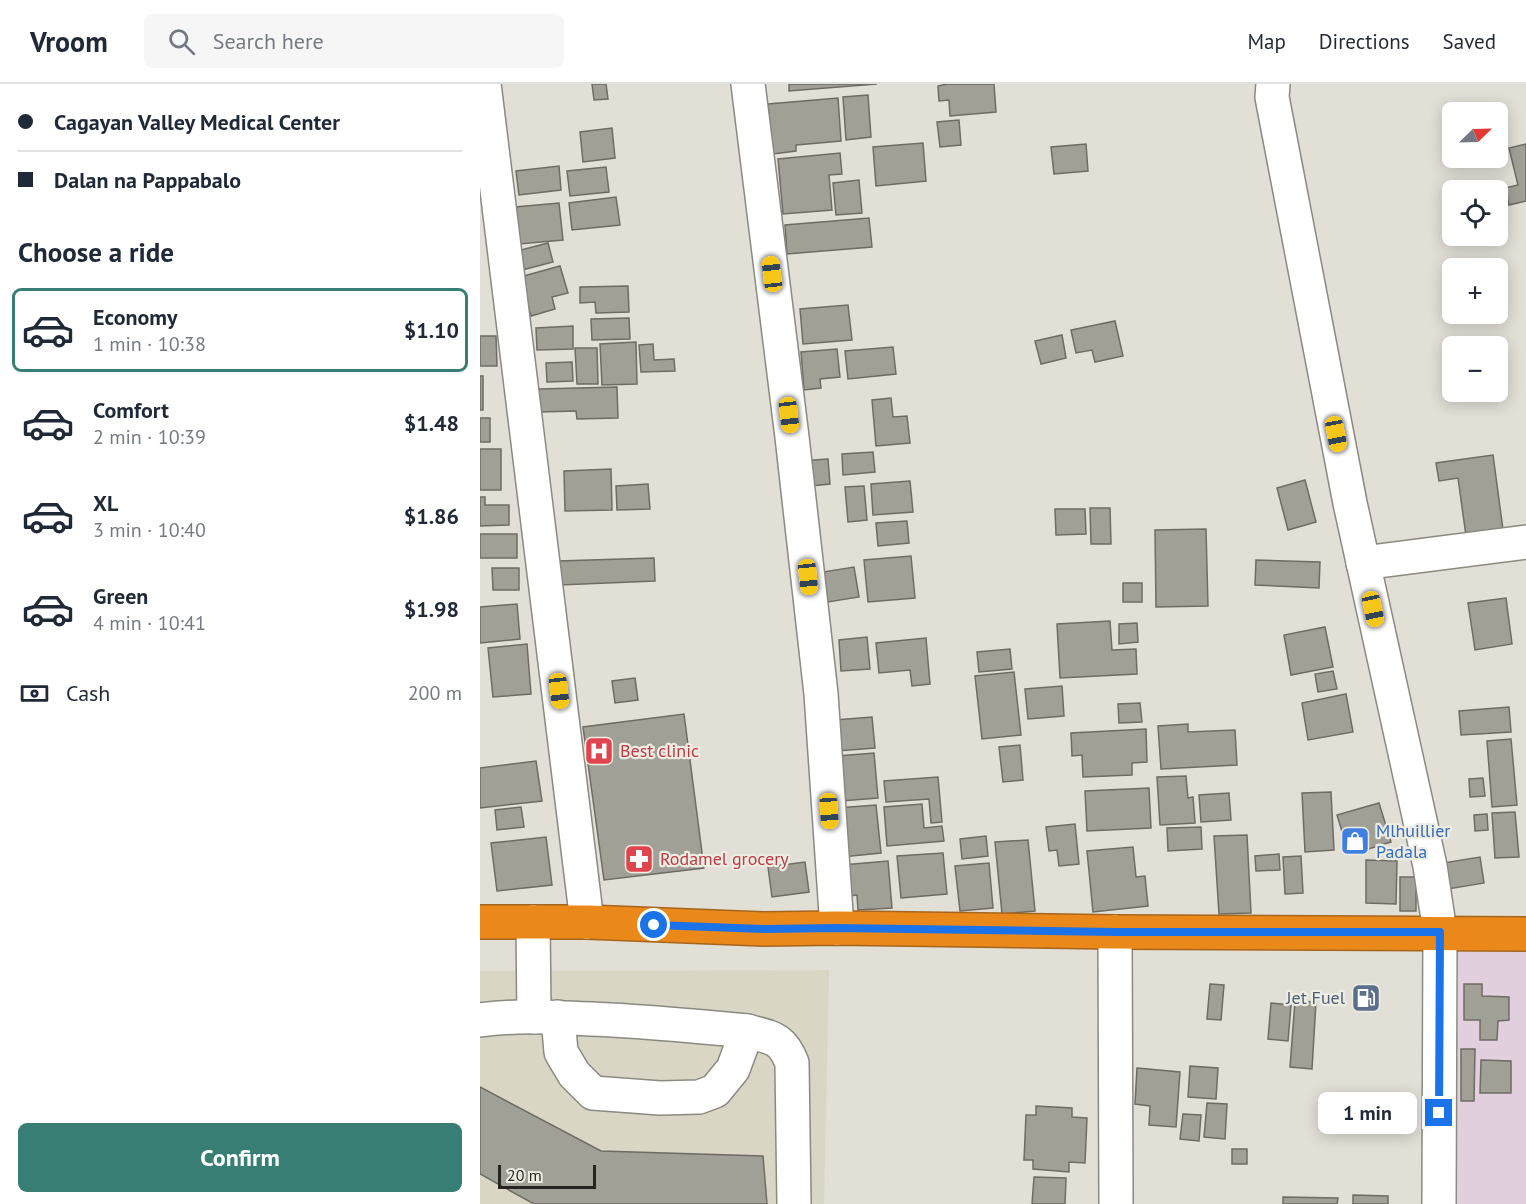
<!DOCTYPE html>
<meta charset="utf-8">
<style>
body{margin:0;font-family:"PT Sans",sans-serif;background:#f6f6f7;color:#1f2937;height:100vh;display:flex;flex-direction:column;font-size:22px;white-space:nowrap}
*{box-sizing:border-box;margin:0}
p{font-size:20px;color:#747a83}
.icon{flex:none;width:33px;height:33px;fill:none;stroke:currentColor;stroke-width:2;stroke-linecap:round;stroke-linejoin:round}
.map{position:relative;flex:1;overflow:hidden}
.sheet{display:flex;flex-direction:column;background:#fff;width:480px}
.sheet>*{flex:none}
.top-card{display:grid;align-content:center;height:132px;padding:0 18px;background:#fff}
.needle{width:39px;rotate:67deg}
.buttons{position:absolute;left:962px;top:18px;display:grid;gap:12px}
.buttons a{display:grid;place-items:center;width:66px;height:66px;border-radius:9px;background:#fff;box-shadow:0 3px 15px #0003;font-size:30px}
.scale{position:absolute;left:18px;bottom:15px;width:98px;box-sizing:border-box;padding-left:6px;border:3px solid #262522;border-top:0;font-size:16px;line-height:21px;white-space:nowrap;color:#262522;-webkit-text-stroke:4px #eeede3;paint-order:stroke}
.end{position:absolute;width:27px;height:27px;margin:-14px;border:8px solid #1a73e8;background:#fff;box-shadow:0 0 0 3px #fff}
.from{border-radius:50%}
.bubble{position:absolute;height:42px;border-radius:9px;background:#fff;box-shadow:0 3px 15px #0003;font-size:20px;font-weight:700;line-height:42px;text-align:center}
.car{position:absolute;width:18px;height:36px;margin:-18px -9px;border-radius:8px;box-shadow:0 0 4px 2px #0007;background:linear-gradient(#f5c518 24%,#345 0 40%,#f5c518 0 76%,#345 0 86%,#f5c518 0)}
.top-card b{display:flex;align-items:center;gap:21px;height:57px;font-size:22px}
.top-card b+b{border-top:2px solid #e0e1e3}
.top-card i{width:15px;height:15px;background:#1f2937}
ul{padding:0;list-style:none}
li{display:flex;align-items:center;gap:18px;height:84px;margin:0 12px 9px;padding:0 6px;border:3px solid transparent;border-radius:9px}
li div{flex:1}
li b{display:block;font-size:22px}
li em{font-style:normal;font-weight:700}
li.selected{border-color:#387e74}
li>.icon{width:54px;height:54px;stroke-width:1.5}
h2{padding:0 18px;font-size:27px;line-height:72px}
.pay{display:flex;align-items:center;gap:15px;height:66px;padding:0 18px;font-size:22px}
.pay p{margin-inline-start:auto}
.button{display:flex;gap:12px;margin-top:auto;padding:12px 18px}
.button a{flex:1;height:69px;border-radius:9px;background:#387e74;color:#fff;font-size:24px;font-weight:700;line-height:69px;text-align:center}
header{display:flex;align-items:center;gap:36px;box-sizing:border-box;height:84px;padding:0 30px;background:#fff;border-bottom:2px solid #e0e1e3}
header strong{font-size:28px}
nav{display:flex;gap:33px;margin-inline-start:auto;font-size:21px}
.search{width:420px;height:54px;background:#f6f6f7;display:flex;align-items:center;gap:15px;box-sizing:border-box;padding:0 21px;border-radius:9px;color:#747a83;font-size:22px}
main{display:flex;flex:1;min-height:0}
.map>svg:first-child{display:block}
.commercial{fill:#e2cfde}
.built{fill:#d9d6c5}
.building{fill:#a1a097;stroke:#6e6c64;stroke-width:1.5}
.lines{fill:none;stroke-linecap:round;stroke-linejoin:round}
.minor-casing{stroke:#8b8a81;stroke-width:36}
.highway-casing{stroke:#a6651d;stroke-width:36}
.minor{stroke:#fff;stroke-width:33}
.highway{stroke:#eb881a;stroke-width:33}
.route{stroke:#1a73e8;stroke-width:8}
.labels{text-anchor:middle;stroke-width:4.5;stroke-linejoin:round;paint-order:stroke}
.health-label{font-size:18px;fill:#be3a42;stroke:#eeede3;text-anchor:start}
.shop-label{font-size:18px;fill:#366cbe;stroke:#eeede3;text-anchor:start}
.service-label{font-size:18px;fill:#4e5e75;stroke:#eeede3;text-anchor:end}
</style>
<header>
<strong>Vroom</strong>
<div class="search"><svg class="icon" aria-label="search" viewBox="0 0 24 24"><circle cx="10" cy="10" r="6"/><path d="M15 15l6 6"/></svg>Search here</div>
<nav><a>Map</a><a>Directions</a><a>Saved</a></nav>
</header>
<main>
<section class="sheet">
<div class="top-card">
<b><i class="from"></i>Cagayan Valley Medical Center</b>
<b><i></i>Dalan na Pappabalo</b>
</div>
<h2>Choose a ride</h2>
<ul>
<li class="selected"><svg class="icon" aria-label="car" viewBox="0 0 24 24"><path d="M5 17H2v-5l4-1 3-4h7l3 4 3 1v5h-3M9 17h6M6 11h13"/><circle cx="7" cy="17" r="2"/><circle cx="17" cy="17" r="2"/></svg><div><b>Economy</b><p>1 min · 10:38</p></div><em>$1.10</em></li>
<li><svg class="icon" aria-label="car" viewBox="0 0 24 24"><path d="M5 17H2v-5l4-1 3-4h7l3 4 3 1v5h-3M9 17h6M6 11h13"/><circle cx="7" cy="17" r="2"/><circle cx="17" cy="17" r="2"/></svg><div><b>Comfort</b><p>2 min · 10:39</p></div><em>$1.48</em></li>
<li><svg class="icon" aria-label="car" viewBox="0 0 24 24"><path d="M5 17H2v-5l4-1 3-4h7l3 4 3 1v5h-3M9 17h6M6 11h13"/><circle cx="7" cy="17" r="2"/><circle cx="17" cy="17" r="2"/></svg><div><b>XL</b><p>3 min · 10:40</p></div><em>$1.86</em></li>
<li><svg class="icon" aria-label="car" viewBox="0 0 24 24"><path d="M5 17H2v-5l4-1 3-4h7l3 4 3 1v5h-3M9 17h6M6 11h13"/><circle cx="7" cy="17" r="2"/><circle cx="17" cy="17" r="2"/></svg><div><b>Green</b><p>4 min · 10:41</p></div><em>$1.98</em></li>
</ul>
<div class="pay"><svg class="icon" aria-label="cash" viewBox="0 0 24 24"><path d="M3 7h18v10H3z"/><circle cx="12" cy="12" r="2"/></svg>Cash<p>200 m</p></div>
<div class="button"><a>Confirm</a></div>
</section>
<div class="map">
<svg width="1046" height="1120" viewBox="0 0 1046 1120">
<rect width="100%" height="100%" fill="#e1dfd6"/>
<path class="commercial" d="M960,848L1046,850V1120H953Z"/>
<path class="built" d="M349,886L344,1120H0V887Z"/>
<g class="building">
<path d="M112,0H126L128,15L114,16Z"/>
<path d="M309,0H397L309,7Z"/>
<path d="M467,0H514L516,28L470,32L469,16L459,17L458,2Z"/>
<path d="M388,11L391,53L366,56L363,13Z"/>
<path d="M358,14L361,57L316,61V67L293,70L288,20Z"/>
<path d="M479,36L481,61L460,63L457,38Z"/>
<path d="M132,44L135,74L103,78L100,48Z"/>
<path d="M443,59L446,97L396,102L393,63Z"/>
<path d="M606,60L608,87L574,90L571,63Z"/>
<path d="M1046,60V117L1029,121L1025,104L1038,101L1029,64Z"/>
<path d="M360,69L362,90L349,91L352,126L303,130L298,75Z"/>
<path d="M79,82L81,106L39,111L36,87Z"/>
<path d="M126,83L129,108L90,112L87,87Z"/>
<path d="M379,96L382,129L356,131L353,99Z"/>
<path d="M136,113L140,141L92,146L89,119Z"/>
<path d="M79,119L83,156L39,160L35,123Z"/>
<path d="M389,134L392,163L307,170L305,141Z"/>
<path d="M68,159L73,178L42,186L37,167Z"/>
<path d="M80,182L88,209L72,213L75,225L51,232L40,193Z"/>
<path d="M148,202L149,228L116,229L115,218L100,219V203Z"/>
<path d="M368,221L372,256L323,260L320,225Z"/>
<path d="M149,234L150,255L112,256L111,235Z"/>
<path d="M635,237L643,272L615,278L612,266L596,269L591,246Z"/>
<path d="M93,242V265L57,266L56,244Z"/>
<path d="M582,251L586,274L561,280L555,257Z"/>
<path d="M0,252H16L17,282H0Z"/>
<path d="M156,258L157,300L122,301L120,260Z"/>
<path d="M173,260L174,276L194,275L195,287L161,288L159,261Z"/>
<path d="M413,263L416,290L368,295L365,267Z"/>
<path d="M95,264H117L118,300H97Z"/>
<path d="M357,265L360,293L340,295L341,304L324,306L321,268Z"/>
<path d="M92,278L93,297L67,298L66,279Z"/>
<rect x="0" y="292" width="3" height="34"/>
<path d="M137,303L138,334L97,335L96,327L59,328V305Z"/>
<path d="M411,314L413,333L427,332L430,359L396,362L392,316Z"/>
<rect x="0" y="334" width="10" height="24"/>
<rect x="0" y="365" width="21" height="41"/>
<path d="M393,368L395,388L363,391L362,370Z"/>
<path d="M1013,371L1024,453L987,459L978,394L959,397L956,379Z"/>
<path d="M348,375L350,400L321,403L319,377Z"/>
<path d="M131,385L132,426L85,427L84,387Z"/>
<path d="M825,396L836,438L808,446L797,404Z"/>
<path d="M430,397L433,428L393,431L391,400Z"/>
<path d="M168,400L170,425L137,426L136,402Z"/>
<path d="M384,402L387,436L368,438L365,403Z"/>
<path d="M0,413H5V421H29V441L0,442Z"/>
<path d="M610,424H630L631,460H611Z"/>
<path d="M575,425H605L606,450L576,451Z"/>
<path d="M427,437L429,459L398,462L396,439Z"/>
<path d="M726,445L728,522L676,523L675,446Z"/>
<rect x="0" y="450" width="37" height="24"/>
<path d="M431,472L435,514L388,518L384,476Z"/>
<path d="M174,474L175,497L79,501L78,477Z"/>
<path d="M776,476L840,478L839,504L775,501Z"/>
<path d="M374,483L379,513L348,518L343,488Z"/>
<path d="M12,484H39V506H13Z"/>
<rect x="643" y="499" width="19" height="19"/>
<path d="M1026,514L1032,560L995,566L988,519Z"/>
<path d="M37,520L40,555L0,559V523Z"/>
<path d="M630,537L632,566L656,565L657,590L580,594L577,540Z"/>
<path d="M657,539L658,558L639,560V540Z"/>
<path d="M845,543L853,583L811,591L804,551Z"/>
<path d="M387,553L390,585L361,587L359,556Z"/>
<path d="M446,554L450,600L432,602L430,586L399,589L396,559Z"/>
<path d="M47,560L51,610L13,613L8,564Z"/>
<path d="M530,565L532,585L499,588L497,568Z"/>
<path d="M853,587L857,605L838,608L835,590Z"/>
<path d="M534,588L541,651L502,655L495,592Z"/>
<path d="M155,594L158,616L135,619L132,597Z"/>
<path d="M582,602L584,632L548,635L545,605Z"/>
<path d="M866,610L873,648L828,656L822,619Z"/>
<path d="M660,619L662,638L639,639L638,620Z"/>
<path d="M1029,623L1031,648L981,651L979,627Z"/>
<path d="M204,630L224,784L124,796L103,643Z"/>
<path d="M392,633L395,664L357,667L355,636Z"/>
<path d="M708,640V648L755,646L757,681L681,685L678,642Z"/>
<path d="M666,645L667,678L652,679V691L603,693L602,671L592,672L591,649Z"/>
<path d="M1031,655L1037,721L1012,723L1007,657Z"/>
<path d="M540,661L543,696L523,698L519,663Z"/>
<path d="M394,669L398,714L361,717L357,672Z"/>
<path d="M56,677L62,717L0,724V684Z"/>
<path d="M706,692L708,714L713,713L715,739L680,741L677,693Z"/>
<path d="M458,693L462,738L451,739L449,715L406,718L404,697Z"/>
<path d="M1003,694L1005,712L990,713L989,695Z"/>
<path d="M669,704L671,744L607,747L605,707Z"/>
<path d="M851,708L854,766L825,768L822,709Z"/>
<path d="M749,709L751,736L721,738L719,711Z"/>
<path d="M899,719L911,758L885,766L880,750L864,754L857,731Z"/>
<path d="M442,720L444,744L462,742L464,757L407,762L404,723Z"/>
<path d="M396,721L401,769L362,773L357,724Z"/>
<path d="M41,723L44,743L17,746L15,726Z"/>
<path d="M1035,728L1039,773L1015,774L1012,729Z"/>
<path d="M1007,730L1008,746L995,747L994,731Z"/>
<path d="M595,740L599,780L579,782L577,766L569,767L566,743Z"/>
<path d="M721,743L722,765L688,767L687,744Z"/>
<path d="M767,751L771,829L739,830L734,752Z"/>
<path d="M506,752L508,772L482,775L480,755Z"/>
<path d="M66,753L72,801L17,807L11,759Z"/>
<path d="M548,756L555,827L522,830L515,758Z"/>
<path d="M653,763L656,793L665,792L668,822L613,828L607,767Z"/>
<path d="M463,769L467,810L421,814L417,772Z"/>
<path d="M799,770L800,786L776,787L775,772Z"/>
<path d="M821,772L823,809L805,810L803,773Z"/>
<path d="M1000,773L1004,799L968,805L963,779Z"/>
<path d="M886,776L917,777L916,820L886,819Z"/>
<path d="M408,777L412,824L378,826L377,811L364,813L362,781Z"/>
<path d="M325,778L329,808L292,813L288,783Z"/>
<path d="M509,779L513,824L480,827L475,782Z"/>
<rect x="920" y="793" width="16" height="34"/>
<path d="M730,900L744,901L741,936L727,935Z"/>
<path d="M984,900H1002V912L1029,913V936L1018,937L1017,956H1000V936H984Z"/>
<path d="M815,917L836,918L832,985L810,983Z"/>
<path d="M791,919L811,921L808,957L788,955Z"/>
<path d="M981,965H995L994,1017H981Z"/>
<path d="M1001,976L1031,977V1009H1000Z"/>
<path d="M710,982L738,984L736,1015L708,1013Z"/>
<path d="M657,984L700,988L696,1043L669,1041L670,1022L655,1020Z"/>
<path d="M0,1003L121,1067L283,1072L287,1120H54L0,1090Z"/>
<path d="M727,1019L747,1020L745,1055L724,1053Z"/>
<path d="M556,1022L592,1024V1033L607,1034L605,1079L589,1078V1088L553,1085V1076H544L546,1031H556Z"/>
<path d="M703,1030L721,1031L719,1057L700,1055Z"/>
<rect x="752" y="1065" width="15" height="15"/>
<path d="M554,1093L586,1094L585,1120H552Z"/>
<path d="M873,1111L908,1112V1120H873Z"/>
<path d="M803,1113L858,1114L857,1120H803Z"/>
</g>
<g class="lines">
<g class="minor-casing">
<g id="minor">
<path d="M4,0L107,838"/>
<path d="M268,0L312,353L341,610L357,844"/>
<path d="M793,0L792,13L870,419L950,782L960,848L959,1120"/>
<path d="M883,479L1046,458"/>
<path d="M53,838L54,933"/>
<path d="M635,848L636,1120"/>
<path d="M0,936C36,931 74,933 111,935C163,937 215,942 267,947L253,985L235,1007L219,1013L180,1014L113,1009L94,990L81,968L78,933"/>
<path d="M267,947C292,954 302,953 312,979L314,1120"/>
</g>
</g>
<g class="highway-casing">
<path id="highway" d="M0,838H107L284,845L357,844L635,848L1046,850"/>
</g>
<use href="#minor" class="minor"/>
<use href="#highway" class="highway"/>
</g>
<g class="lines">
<path class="route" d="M174,841L284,845L357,844L635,848H960L959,1029"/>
</g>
<defs>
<g id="hospital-square" transform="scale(1.5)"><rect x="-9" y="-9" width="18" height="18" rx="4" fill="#e0444e" stroke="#eeede3"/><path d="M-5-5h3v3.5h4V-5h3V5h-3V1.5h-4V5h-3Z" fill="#fff"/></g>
<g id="shop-square" transform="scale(1.5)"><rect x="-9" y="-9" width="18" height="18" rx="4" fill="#3f7fe0" stroke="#eeede3"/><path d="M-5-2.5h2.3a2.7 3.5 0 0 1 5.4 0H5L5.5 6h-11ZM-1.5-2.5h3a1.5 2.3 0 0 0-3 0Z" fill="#fff"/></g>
<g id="pharmacy-square" transform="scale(1.5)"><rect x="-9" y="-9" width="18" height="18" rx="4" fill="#e0444e" stroke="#eeede3"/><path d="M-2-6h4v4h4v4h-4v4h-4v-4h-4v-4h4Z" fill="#fff"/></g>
<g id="fuel-square" transform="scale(1.5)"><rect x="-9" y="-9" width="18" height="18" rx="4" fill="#5c6f8a" stroke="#eeede3"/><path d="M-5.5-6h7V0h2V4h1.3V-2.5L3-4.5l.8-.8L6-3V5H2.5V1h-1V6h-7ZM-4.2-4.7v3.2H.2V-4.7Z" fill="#fff"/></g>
</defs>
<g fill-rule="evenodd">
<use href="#hospital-square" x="119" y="667"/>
<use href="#shop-square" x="875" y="757"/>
<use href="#pharmacy-square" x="159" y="775"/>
<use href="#fuel-square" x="886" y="914"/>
</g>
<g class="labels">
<g class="health-label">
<text x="140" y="673">Best clinic</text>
<text x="180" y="781">Rodamel grocery</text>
</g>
<g class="shop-label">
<text x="896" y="753">Mlhuillier<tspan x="896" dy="21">Padala</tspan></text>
</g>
<g class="service-label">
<text x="865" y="920">Jet Fuel</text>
</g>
</g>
</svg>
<div class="buttons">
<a><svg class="needle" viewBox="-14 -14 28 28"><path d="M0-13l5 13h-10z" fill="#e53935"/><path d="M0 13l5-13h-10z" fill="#747a83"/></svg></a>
<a><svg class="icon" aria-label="locate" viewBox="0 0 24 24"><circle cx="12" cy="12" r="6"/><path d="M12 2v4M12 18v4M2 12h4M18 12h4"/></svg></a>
<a>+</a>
<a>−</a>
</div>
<div class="scale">20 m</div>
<i class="end from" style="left:174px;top:841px"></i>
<i class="end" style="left:959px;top:1029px"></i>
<div class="bubble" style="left:838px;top:1008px;width:99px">1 min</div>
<i class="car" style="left:292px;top:190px;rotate:353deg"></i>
<i class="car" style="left:309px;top:331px;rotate:173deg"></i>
<i class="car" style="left:856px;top:350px;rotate:169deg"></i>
<i class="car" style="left:328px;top:493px;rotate:174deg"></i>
<i class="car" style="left:893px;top:525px;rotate:168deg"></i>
<i class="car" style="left:79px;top:607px;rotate:173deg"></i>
<i class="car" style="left:349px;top:727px;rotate:176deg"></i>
</div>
</main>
